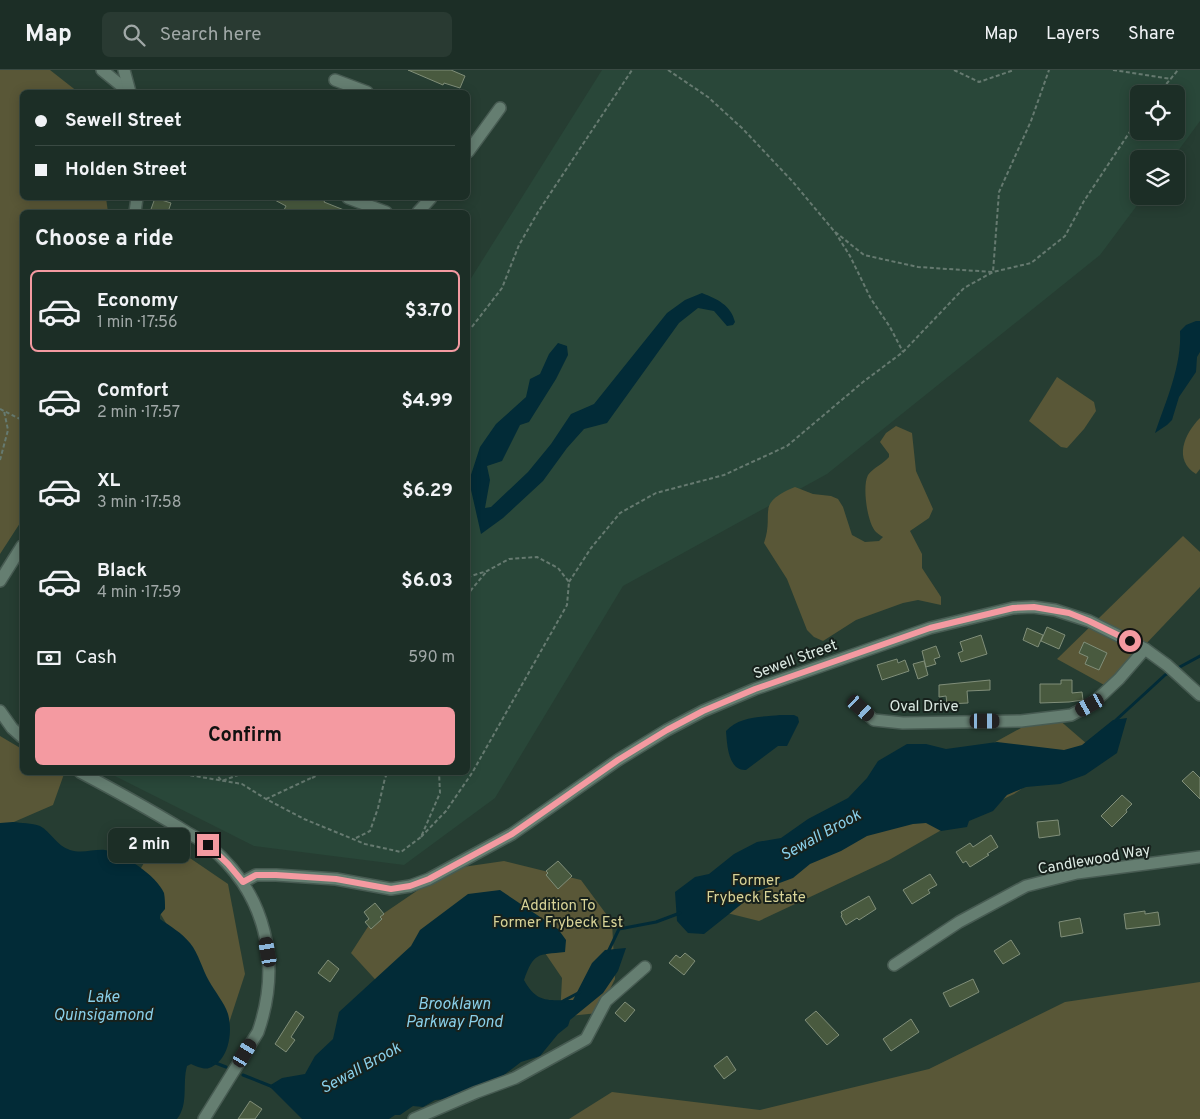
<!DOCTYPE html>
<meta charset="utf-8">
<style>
body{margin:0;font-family:Overpass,sans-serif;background:#293a32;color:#f1f3f6;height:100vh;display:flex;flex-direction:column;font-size:19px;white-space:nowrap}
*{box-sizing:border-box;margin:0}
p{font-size:16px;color:#a0a8a7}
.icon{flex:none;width:28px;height:28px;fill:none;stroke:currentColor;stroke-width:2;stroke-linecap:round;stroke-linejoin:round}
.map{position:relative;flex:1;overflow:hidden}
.side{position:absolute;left:20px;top:140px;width:450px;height:565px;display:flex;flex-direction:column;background:#1c2e26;border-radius:8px;box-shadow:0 2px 12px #0003,0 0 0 1px #3a4a43}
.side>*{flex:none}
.hud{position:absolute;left:20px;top:20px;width:450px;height:110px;border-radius:8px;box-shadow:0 2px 12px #0003,0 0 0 1px #3a4a43;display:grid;align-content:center;height:110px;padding:0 15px;background:#1c2e26}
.buttons{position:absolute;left:1130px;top:15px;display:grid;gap:10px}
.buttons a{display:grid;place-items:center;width:55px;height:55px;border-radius:8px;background:#1c2e26;box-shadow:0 2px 12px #0003,0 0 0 1px #3a4a43;font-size:25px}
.end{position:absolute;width:22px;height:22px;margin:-11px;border:6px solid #f49aa1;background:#111;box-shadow:0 0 0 2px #111}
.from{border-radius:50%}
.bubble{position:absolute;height:35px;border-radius:8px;background:#1c2e26;box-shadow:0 2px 12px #0003,0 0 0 1px #3a4a43;font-size:16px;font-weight:700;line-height:35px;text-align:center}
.car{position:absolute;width:15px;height:30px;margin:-15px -8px;border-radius:6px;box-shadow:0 0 4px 1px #0007;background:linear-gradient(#222 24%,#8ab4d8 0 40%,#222 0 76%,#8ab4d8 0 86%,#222 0)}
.hud b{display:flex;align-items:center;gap:18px;height:48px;font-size:19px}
.hud b+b{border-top:1px solid #3a4a43}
.hud i{width:12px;height:12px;background:#f1f3f6}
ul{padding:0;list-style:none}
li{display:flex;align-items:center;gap:15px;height:82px;margin:0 10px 8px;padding:0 5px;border:2px solid transparent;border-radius:8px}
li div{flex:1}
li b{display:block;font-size:19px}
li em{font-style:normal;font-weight:700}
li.on{border-color:#f49aa1}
li>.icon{width:45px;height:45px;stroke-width:1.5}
h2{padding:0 15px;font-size:22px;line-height:60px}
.pay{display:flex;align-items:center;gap:12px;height:55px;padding:0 15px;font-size:19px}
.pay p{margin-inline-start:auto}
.button{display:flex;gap:10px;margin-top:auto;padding:10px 15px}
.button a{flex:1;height:58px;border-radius:8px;background:#f49aa1;color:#111;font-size:20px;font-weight:700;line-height:58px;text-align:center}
header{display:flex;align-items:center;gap:30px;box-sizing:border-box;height:70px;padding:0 25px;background:#1c2e26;border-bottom:1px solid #3a4a43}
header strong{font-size:24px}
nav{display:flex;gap:28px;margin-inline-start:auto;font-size:18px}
.search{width:350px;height:45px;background:#293a32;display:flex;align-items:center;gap:12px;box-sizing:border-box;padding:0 18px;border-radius:8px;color:#a0a8a7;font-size:19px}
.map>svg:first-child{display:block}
.built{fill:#294739;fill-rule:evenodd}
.green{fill:#595737}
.water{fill:#022b37}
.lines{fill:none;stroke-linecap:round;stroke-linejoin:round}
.stream{stroke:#022b37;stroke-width:3}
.building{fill:#495a3f;stroke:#808e79}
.minor-casing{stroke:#475b52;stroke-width:14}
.path{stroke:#667a70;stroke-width:2;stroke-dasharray:4 2.5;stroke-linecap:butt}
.minor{stroke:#657e71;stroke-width:11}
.route{stroke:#f49aa1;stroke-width:6}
.labels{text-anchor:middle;stroke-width:4;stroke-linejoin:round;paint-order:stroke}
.street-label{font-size:15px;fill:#dceae3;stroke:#17211c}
.park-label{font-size:15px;fill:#d8d397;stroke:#17211c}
.water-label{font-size:16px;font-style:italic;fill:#89cfe9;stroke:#17211c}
</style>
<header>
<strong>Map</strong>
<div class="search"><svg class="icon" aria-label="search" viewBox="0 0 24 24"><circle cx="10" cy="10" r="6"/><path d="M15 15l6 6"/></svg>Search here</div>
<nav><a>Map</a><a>Layers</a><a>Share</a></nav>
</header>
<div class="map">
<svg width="1200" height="1049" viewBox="0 0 1200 1049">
<rect width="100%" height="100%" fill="#263d32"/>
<path class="built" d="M602,0H1200V51L1172,89H1139V126H1144L1100,185L827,404L623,516L495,728L404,795L254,776L109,703L468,702V213ZM1139,24H1176V61H1139Z"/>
<g class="green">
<path d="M0,0H50L78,22H22V128H106L108,142H22V450L0,484Z"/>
<path d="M1057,307L1094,332L1096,341L1084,359L1067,378L1061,377L1029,351Z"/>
<path d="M1200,348V399L1196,404C1173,390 1184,364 1200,348Z"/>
<path d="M896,356L912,363L916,401L933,439L929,448L910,461L922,484V498L941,527V535L918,530L903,533L856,550L823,571L814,567L807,560L787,509L764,473C775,442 754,434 795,417L813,424L831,426L838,429L843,437L852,465L865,472L879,471L883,467C880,465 878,464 876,462C867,453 862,416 868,405C873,398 883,394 889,387V384L880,372L886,363Z"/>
<path d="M1183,466L1200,482V517L1106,616L1057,589Z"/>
<path d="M1050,642L1087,674L1014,724L959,750L889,790L759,851L727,843L888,726L921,713Z"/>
<path d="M0,666L22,679V702H60L64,704L53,735L0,758Z"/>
<path d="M159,767L228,814L245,904L228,956L137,805Z"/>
<path d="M504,791L581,810L612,852L615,909L598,943L560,947L562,908L543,880L383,918L351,883L371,852L449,799Z"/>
<path d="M1200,912V1049H569L612,1022L760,1040L929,999L1065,932Z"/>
</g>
<g class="water">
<path d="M702,223C717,229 731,235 735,252L733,255L727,256L714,241L698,238L679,253L607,353L584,359L567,378L543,411L503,448L481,464L469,411L480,377L496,354L526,327L530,309L540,304L549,284L558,273L567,276L568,285L556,309L529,352L520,355L502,391L487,396L490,410L485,438L491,437L528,402L551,374L571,344L594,334L667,243L685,230Z"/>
<path d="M1196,251H1200V282L1197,287L1196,302L1179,327L1172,350L1167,355L1155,363C1166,331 1182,295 1180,261L1186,255Z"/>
<path d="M780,645H794L798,647L799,652L787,676H778L746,700C728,701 727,674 726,661C739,646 762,647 780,645Z"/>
<path d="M1127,648L1117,683L1085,705L1060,714L1026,717L1007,725L993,741L969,751L967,757L941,761L926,753L913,754L867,766L841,781L810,794L793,808L758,821L704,864L688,863L677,851L675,822L695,807L709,804L734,784L757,772L781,768L808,749L848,728L867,708L878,691L907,674H926L946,679L997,672L1064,680L1082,675L1113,650Z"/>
<path d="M13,752C21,753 32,753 40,756C51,762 57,776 70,780C82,784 94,779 105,780C123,783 157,806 164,823C165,828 165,834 165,839L160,845V849C170,856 182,863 190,873C199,884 202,899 209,911C215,922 224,932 228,944C233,962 229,991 209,998C204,1000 196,996 191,994L187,996C182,1014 189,1034 177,1049H0V753Z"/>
<path d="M500,820L558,859L566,870L565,882C537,885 534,882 524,910C537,934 549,930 573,930L592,893L605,880L626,878L618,901L603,923L570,950L568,956L558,964L540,986L521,992L496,1011L481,1014L461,1028L435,1030L423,1037L413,1036L400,1045H395L389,1049H302L269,1016L282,1008L305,1004L315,986L333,969L339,942L411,876L420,860L468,824Z"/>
</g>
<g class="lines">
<g class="stream">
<path d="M1116,650L1165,605L1200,586"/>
<path d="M608,882L619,859L656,852L680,843"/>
<path d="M563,931L580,922"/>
<path d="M213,992L226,997"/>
<path d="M243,1005L273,1017"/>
</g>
</g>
<g class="building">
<path d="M408,0H451L465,6L460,18L444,13L443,15Z"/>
<path d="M155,128L171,133L168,142H150Z"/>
<path d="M271,128H319L325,130L324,132L349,142H283L286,136Z"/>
<path d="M1047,557L1065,565L1059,579L1041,571Z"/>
<path d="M1027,558L1043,565L1038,577L1023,570Z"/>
<path d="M981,565L987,584L961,592L958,583L963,581L960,572Z"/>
<path d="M1084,572L1107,583L1099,600L1085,594L1088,587L1079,583Z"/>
<path d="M936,576L940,587L934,589L936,594L926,597L922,581Z"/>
<path d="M897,589L898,593L905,590L909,601L882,610L877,595Z"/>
<path d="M924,591L928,605L918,609L913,594Z"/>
<path d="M990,610V620L967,621L968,633L947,634L946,626L939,627V615Z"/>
<path d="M1061,610H1072V623L1082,622L1083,630L1069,632L1040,633V614H1061Z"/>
<path d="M1193,701L1200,708V729L1182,711Z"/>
<path d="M1122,725L1132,734L1126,740L1127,742L1112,757L1101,746Z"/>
<path d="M1058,750L1060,765L1039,768L1037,752Z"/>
<path d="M991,765L998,777L987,784L989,785L970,797L966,791L963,793L956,782L970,773L973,777Z"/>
<path d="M558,791L572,806L558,819L546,805L548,803L546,801Z"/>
<path d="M930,804L937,815L928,820L930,823L912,834L903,820Z"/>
<path d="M869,826L876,839L859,850L857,848L846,855L841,846L842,845L841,842Z"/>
<path d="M375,833L384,844L380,847L382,849L371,859L365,852L369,849L364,842Z"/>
<path d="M1145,841V844L1158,842L1160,855L1126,859L1124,844Z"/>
<path d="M1080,848L1083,863L1061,867L1059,852Z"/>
<path d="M1011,870L1020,884L1003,894L994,881Z"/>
<path d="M685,883L695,891L684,905L669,893L676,885L680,888Z"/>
<path d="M328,890L339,899L330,912L318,903Z"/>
<path d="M973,909L979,922L950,937L943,923Z"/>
<path d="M625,932L635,940L625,952L615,943Z"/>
<path d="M296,941L304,947L291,967L295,970L286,982L275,974Z"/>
<path d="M816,941L839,965L827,975L805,950Z"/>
<path d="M911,949L919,962L891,981L883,969Z"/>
<path d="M727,986L736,1000L724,1009L714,996Z"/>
<path d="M250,1031L262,1039L255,1049H238Z"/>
</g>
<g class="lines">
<g class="minor-casing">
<g id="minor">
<path d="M102,0L129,22"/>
<path d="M124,0L130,22"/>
<path d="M335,10L367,22"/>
<path d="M468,82L500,38"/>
<path d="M348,128L386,142"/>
<path d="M135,142L137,128"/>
<path d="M418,142L431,128"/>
<path d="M0,511L22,476"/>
<path d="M861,639L874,650L903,653L1021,651L1071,645L1090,635L1103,624L1119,609L1145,579"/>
<path d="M0,641L12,658L22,667"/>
<path d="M80,702C114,720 147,738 180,758C189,764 200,769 209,776C266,823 282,893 258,962L204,1049"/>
<path d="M243,812L256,805H276L336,809L391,819L410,816L429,809L512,764L618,690L667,660L703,641L755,619L930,558L1013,538L1033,537L1055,540L1089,551L1145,579L1167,595L1200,625"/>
<path d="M894,895L959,852L1026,816L1077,803L1200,787"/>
<path d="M414,1049L477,1022L515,1008L586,969L606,931L645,897"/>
</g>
</g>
<g class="path">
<path d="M668,0L708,27L743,59L793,112L834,161L864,185L918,197L993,202L999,122L1031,51L1049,0"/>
<path d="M954,0L979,12L1014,0"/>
<path d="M1113,0L1171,9"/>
<path d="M1158,24L1178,0"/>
<path d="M835,162L850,186L871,229L890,257L903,282"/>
<path d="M468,262L502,218L519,175L538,142L632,0"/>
<path d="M0,339L22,350"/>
<path d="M0,390L8,360L4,341"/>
<path d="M569,512L591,478L620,443L656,423L724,405L787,376L863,312L903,282L964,218L993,202L1031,193L1065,166L1084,131L1139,48"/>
<path d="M468,527L471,520L487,501"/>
<path d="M171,702L242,714L266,729L304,749L365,774L401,782L421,767L440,723L439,702"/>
<path d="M214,702L222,711L246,702"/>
<path d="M312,708L323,702"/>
<path d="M266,729L311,708L312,702"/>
<path d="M421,767L446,741L472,703L567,535L569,512L558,498L537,487L509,489L487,501L468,507"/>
<path d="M356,768L370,761L378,738L385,708L388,702"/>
</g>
<use href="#minor" class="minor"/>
</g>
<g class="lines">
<path class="route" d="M208,775L228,794L243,812L256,805H276L336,809L391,819L410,816L429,809L512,764L618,690L667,660L703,641L755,619L930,558L1013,538L1034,537L1069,543L1089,551L1130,571"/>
</g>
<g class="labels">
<g class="street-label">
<text transform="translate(795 589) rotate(-20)" y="5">Sewell Street</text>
<text x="924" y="641">Oval Drive</text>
<text transform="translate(1094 789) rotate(-10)" y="5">Candlewood Way</text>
</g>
<g class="park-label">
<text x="756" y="815">Former<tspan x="756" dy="17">Frybeck Estate</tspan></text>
<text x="558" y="840">Addition To<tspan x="558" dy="17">Former Frybeck Est</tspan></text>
</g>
<g class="water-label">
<text transform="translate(820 764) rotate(-29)" y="6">Sewall Brook</text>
<text x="103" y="932">Lake<tspan x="103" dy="18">Quinsigamond</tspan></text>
<text x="454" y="939">Brooklawn<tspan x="454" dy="18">Parkway Pond</tspan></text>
<text transform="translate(360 997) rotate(-29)" y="6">Sewall Brook</text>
</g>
</g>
</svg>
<div class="buttons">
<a><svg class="icon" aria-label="locate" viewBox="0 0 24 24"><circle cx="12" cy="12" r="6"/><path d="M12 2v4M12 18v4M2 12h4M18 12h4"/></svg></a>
<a><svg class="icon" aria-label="layers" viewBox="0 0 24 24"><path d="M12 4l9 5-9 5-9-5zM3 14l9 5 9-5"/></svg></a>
</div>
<i class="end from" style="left:1130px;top:571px"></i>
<i class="end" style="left:208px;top:775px"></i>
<div class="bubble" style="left:108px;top:758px;width:82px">2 min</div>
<i class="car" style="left:1090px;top:635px;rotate:241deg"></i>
<i class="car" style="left:861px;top:638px;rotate:132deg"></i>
<i class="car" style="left:985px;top:651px;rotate:90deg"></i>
<i class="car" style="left:268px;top:882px;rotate:350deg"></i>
<i class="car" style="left:245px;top:983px;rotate:31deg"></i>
<div class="hud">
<b><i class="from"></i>Sewell Street</b>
<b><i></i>Holden Street</b>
</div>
<section class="side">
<h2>Choose a ride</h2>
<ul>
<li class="on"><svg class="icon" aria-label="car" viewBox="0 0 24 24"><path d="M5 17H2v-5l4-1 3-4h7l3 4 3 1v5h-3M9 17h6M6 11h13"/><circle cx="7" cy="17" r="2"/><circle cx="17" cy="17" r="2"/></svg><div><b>Economy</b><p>1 min · 17:56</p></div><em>$3.70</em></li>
<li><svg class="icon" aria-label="car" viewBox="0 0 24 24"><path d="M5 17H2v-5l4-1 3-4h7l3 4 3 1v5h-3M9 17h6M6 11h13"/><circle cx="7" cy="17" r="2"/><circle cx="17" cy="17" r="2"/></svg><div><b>Comfort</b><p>2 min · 17:57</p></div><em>$4.99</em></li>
<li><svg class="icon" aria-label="car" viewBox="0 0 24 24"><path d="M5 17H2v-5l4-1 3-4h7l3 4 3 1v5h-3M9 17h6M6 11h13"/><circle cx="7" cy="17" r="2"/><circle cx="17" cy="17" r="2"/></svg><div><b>XL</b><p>3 min · 17:58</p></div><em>$6.29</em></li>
<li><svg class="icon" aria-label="car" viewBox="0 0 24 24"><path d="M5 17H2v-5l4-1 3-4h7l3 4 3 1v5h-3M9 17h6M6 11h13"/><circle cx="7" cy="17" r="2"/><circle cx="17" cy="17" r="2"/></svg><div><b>Black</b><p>4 min · 17:59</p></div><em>$6.03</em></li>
</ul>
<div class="pay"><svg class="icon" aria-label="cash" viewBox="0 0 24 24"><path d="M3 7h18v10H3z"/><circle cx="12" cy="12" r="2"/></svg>Cash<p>590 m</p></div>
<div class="button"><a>Confirm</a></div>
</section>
</div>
